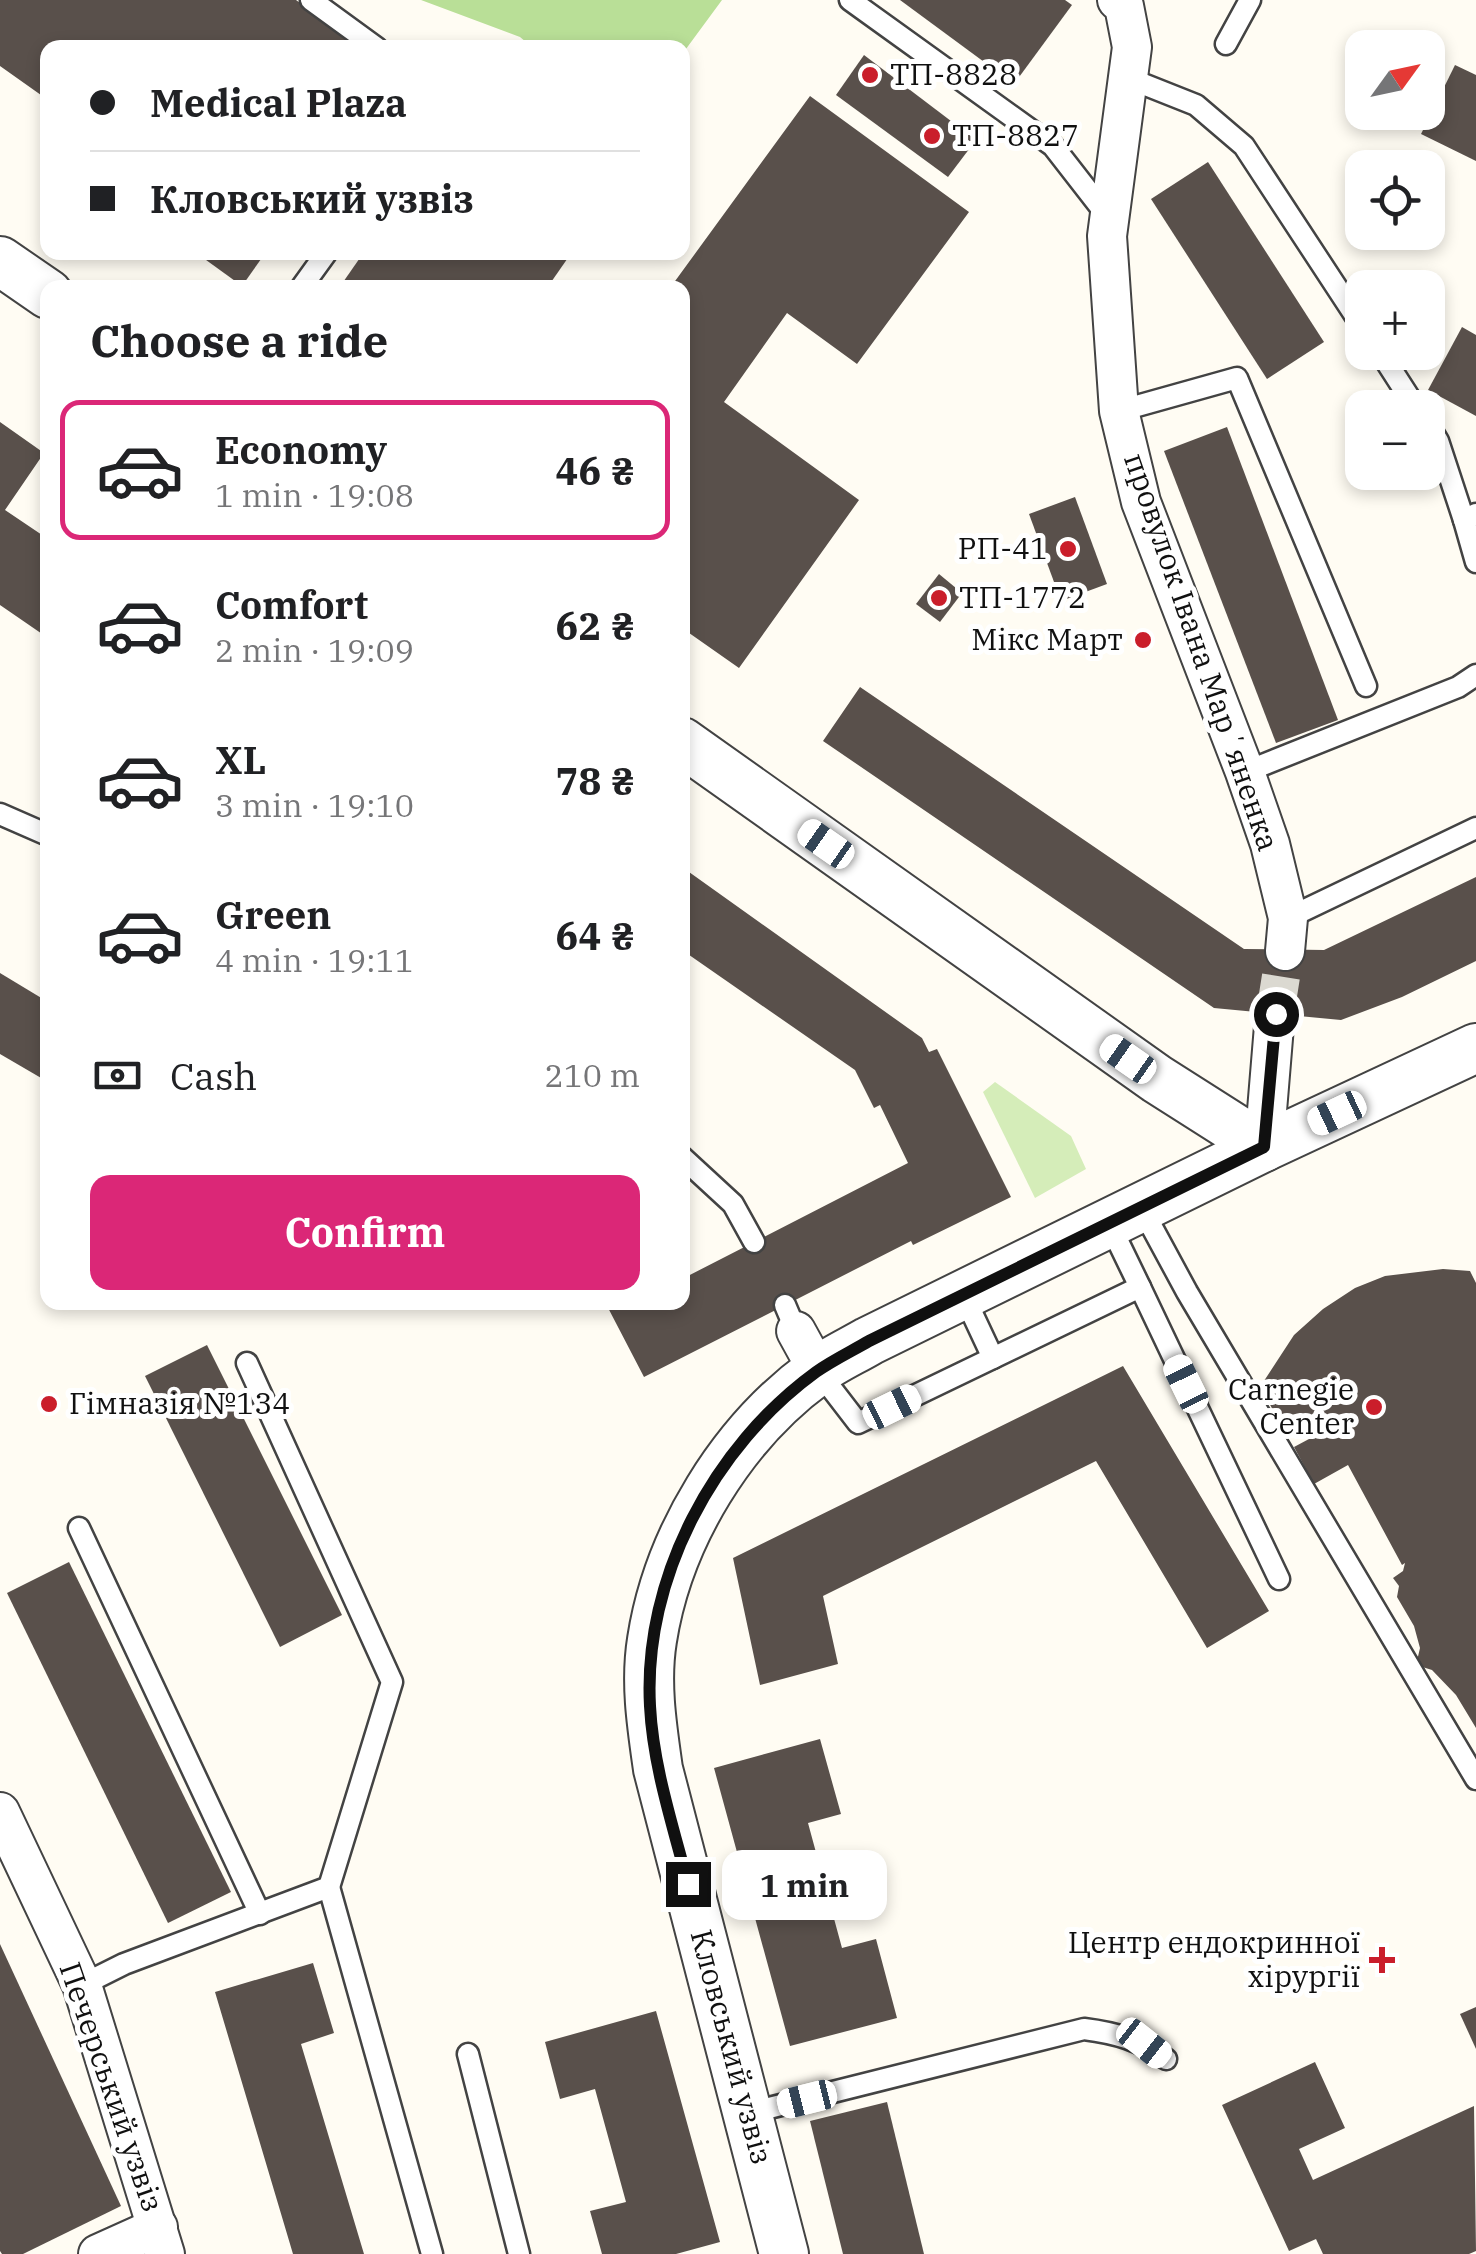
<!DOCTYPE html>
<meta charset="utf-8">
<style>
body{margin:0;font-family:"IBM Plex Serif",serif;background:#f2f2f2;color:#202124;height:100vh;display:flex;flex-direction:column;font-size:38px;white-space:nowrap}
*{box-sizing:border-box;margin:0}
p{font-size:32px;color:#757577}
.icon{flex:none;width:55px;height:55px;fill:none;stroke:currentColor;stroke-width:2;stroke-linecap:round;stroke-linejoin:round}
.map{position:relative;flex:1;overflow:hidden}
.panel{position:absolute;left:40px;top:280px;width:650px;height:1030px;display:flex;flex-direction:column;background:#fff;border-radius:20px;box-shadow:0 5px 15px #0003}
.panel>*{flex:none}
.hud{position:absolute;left:40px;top:40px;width:650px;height:220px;border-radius:20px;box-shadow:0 5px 15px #0003;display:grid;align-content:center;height:220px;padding:0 50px;background:#fff}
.needle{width:65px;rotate:57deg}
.tools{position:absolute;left:1345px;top:30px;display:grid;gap:20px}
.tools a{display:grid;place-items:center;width:100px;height:100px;border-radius:20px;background:#fff;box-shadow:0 5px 15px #0003;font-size:50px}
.end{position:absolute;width:45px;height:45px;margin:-22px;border:12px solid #101010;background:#fff;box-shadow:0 0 0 5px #fff}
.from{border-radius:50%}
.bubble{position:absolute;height:70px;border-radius:20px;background:#fff;box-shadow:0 5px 15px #0003;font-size:32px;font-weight:800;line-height:70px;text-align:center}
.car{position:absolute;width:30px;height:60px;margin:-30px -15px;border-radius:12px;box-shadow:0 0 8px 2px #0007;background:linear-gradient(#fff 24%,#345 0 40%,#fff 0 76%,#345 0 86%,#fff 0)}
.hud b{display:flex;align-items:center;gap:35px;height:95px;font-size:38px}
.hud b+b{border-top:2px solid #e0e0e0}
.hud i{width:25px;height:25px;background:#202124}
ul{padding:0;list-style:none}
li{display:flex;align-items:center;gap:30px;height:140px;margin:0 20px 15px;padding:0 30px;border:5px solid transparent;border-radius:20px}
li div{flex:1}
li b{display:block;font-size:38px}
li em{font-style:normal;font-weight:800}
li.selected{border-color:#db2777}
li>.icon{width:90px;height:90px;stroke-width:1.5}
h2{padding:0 50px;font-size:45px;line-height:120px}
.pay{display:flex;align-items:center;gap:25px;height:110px;padding:0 50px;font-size:38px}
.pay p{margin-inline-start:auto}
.primary-button{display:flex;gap:20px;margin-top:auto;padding:20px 50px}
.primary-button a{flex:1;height:115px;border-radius:20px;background:#db2777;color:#fff;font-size:40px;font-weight:800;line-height:115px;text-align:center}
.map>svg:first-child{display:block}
.green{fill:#d5edb9}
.forest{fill:#b9df97}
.building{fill:#59504b}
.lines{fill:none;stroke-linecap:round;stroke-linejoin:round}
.minor-tunnel{stroke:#dbd9d1;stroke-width:38;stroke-dasharray:38 19;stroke-linecap:butt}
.service-casing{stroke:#434343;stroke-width:25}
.minor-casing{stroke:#434343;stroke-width:42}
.tertiary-casing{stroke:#434343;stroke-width:52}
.service{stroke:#fff;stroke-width:20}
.minor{stroke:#fff;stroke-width:38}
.tertiary{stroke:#fff;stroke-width:48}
.route{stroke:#101010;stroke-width:12}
.poi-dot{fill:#ca1e2b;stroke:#fff;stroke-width:4}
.labels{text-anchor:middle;stroke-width:10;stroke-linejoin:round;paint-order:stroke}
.poi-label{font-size:30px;fill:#101010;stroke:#fff;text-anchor:start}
.street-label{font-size:30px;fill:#101010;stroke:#fff}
</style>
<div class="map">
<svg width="1476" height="2254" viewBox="0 0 1476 2254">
<rect width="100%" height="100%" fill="#fffcf3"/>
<path class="green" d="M995,1082L1071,1136L1086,1169L1035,1198L983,1092Z"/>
<path class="forest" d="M421,0H722L683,53L682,48L532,47L520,37Z"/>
<g class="building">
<path d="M0,0H296L362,48H48V100L0,66Z"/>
<path d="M900,0H1065L1072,5L1014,84Z"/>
<path d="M864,55L976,140L948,177L836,95Z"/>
<path d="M1455,65L1476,75V161L1421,134Z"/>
<path d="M810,96L969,212L857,364L787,313L724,402L859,500L739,668L682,628V288H670Z"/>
<path d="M1208,162L1324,342L1267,379L1151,199Z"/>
<path d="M195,252H266L242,286Z"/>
<path d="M364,252H572L547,288H339Z"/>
<path d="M1462,327L1476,335V416L1428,390Z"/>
<path d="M0,422L44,453L5,510L48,539V638L0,605Z"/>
<path d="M1227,427L1338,720L1276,743L1164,451Z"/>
<path d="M1075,497L1107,584L1061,601L1029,514Z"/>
<path d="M939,574L962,593L940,622L916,604Z"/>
<path d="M860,687L1244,949L1324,950L1476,877V961L1402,997L1341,1020L1214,1008L823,741Z"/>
<path d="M682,867L922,1038L929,1052L937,1049L1011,1197L913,1245L911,1241L644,1377L605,1302H682V1279L908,1163L880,1105L874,1108L855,1070L682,950Z"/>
<path d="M0,973L48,1002V1082L0,1054Z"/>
<path d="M1443,1269L1470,1271L1476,1283V1728L1456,1695L1432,1670L1416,1665L1420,1648L1414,1626L1397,1597L1399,1586L1393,1578L1403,1571L1405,1563L1402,1565L1348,1465L1314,1484L1294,1447L1309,1439L1302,1427L1287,1435L1260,1387L1294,1335L1323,1309L1355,1288L1385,1276Z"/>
<path d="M207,1345L342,1615L280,1647L145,1376Z"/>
<path d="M1123,1366L1269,1611L1207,1648L1096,1461L823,1596L838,1664L760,1685L733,1558Z"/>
<path d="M69,1562L231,1892L168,1923L7,1593Z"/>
<path d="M820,1739L841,1814L808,1823L842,1948L876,1939L897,2018L790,2046L714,1768Z"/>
<path d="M0,1944L121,2206L23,2254H2L0,2251Z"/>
<path d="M313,1963L334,2033L301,2044L364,2254H293L215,1992Z"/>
<path d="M1476,2007V2049L1460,2014Z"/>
<path d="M656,2011L720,2242L676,2254H602L590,2211L626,2202L595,2089L560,2099L545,2042Z"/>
<path d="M1315,2062L1345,2128L1299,2149L1313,2180L1474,2106L1476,2251L1469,2254H1323L1316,2239L1289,2251L1222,2105Z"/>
<path d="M887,2102L924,2254H843L810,2121Z"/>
</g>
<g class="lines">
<path class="minor-tunnel" d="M1275,1014L1285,951"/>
<g class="service-casing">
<g id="service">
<path d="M311,0L377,48"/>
<path d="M850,0L1053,146L1109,218"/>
<path d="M1226,44L1250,0"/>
<path d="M1128,78L1196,105L1244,146L1362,326"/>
<path d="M301,288L327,252"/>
<path d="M1380,352L1416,408"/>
<path d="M1119,411L1237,378L1366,686"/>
<path d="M1428,424L1438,441L1464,520"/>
<path d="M1476,514L1464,520L1476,562"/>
<path d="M1245,772L1458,687L1476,675"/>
<path d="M0,814L48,835"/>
<path d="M1288,918L1476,828"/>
<path d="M682,1157L733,1204L754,1242"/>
<path d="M1141,1207L1187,1292L1476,1779"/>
<path d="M1140,1287L1279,1579"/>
<path d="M963,1294L993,1358"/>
<path d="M785,1305L796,1331"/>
<path d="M818,1371L858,1423L1140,1287L1109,1223"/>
<path d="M79,1528L260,1914"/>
<path d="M329,1887L432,2254"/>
<path d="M82,1985L124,1964L329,1887L392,1682L247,1363"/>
<path d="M468,2054L519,2254"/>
<path d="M749,2113L1084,2029C1116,2033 1140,2040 1166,2059"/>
</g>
</g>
<g class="minor-casing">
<g id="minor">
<path d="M1117,0L1124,6L1132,47L1107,236L1119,411L1141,502L1245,772L1270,844L1288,918L1285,951"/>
<path d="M1264,1147L1275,1014"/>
<path d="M796,1331L818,1371"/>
<path d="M0,1812L82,1985L165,2254"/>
<path d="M98,2254L158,2227"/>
</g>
</g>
<g class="tertiary-casing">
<g id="tertiary">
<path d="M0,261L48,294"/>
<path d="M682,742L1157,1079L1264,1147"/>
<path d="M784,2254L658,1769C652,1727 645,1683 652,1640C668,1537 732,1433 816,1372C832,1360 852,1351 869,1341L1264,1147L1476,1048"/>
</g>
</g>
<use href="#service" class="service"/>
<use href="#minor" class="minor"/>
<use href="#tertiary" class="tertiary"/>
</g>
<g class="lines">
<path class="route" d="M688,1884C673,1826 653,1766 650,1706C643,1578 714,1446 816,1372C833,1360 852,1351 869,1341L1264,1147L1276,1014"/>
</g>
<g class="poi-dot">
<circle cx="870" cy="75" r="10"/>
<circle cx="932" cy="136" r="10"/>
<circle cx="1068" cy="549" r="10"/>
<circle cx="939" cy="598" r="10"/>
<circle cx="1143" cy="640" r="10"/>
<circle cx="49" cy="1404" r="10"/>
<circle cx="1374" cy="1407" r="10"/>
<path d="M1377 1945h10v10h10v10h-10v10h-10v-10h-10v-10h10z"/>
</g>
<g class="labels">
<g class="poi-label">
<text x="890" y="85">ТП-8828</text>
<text x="952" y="146">ТП-8827</text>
<text x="1048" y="559" text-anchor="end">РП-41</text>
<text x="959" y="608">ТП-1772</text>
<text x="1123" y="650" text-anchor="end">Мікс Март</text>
<text x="1354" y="1400" text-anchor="end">Carnegie<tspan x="1354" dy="34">Center</tspan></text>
<text x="69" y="1414">Гімназія №134</text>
<text x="1360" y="1953" text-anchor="end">Центр ендокринної<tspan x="1360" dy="34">хірургії</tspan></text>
</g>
<g class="street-label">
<text transform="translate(1201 652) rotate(71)" y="10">провулок Івана Марʼяненка</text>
<text transform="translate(731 2047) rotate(75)" y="10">Кловський узвіз</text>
<text transform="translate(111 2087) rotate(71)" y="10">Печерський узвіз</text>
</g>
</g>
</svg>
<div class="tools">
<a><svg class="needle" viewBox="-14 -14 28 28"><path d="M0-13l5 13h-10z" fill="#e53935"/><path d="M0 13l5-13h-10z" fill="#757577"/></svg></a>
<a><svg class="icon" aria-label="locate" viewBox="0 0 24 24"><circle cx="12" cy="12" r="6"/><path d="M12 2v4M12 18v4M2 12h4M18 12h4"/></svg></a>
<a>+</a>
<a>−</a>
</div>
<i class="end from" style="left:1276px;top:1014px"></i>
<i class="end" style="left:688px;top:1884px"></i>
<div class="bubble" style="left:722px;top:1850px;width:165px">1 min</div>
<i class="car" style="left:826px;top:844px;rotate:305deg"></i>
<i class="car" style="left:1128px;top:1059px;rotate:305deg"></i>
<i class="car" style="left:1337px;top:1113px;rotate:245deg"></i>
<i class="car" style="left:1186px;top:1384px;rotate:334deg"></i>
<i class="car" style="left:892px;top:1407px;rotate:64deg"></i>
<i class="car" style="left:1144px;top:2043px;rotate:128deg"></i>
<i class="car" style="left:807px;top:2099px;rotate:256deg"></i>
<div class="hud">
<b><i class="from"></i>Medical Plaza</b>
<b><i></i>Кловський узвіз</b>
</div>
<section class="panel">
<h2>Choose a ride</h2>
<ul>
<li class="selected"><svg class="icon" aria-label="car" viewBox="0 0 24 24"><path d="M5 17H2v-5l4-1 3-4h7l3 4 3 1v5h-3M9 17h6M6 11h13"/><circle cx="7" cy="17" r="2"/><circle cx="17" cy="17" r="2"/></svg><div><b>Economy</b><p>1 min · 19:08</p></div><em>46 ₴</em></li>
<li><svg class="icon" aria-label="car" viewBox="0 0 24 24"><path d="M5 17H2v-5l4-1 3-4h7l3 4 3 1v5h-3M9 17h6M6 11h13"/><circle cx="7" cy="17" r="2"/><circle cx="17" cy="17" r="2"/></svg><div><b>Comfort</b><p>2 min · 19:09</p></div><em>62 ₴</em></li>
<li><svg class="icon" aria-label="car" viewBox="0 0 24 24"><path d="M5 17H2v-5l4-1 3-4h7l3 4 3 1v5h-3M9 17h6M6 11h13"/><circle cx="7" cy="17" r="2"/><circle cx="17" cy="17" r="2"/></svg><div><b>XL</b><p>3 min · 19:10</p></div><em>78 ₴</em></li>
<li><svg class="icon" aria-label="car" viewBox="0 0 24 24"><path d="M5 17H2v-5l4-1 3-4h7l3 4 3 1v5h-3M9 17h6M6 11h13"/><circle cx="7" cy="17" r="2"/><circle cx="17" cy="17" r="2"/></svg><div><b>Green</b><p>4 min · 19:11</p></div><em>64 ₴</em></li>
</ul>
<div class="pay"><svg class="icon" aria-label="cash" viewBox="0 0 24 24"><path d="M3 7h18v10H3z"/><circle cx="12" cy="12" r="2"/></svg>Cash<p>210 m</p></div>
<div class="primary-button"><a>Confirm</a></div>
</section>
</div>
